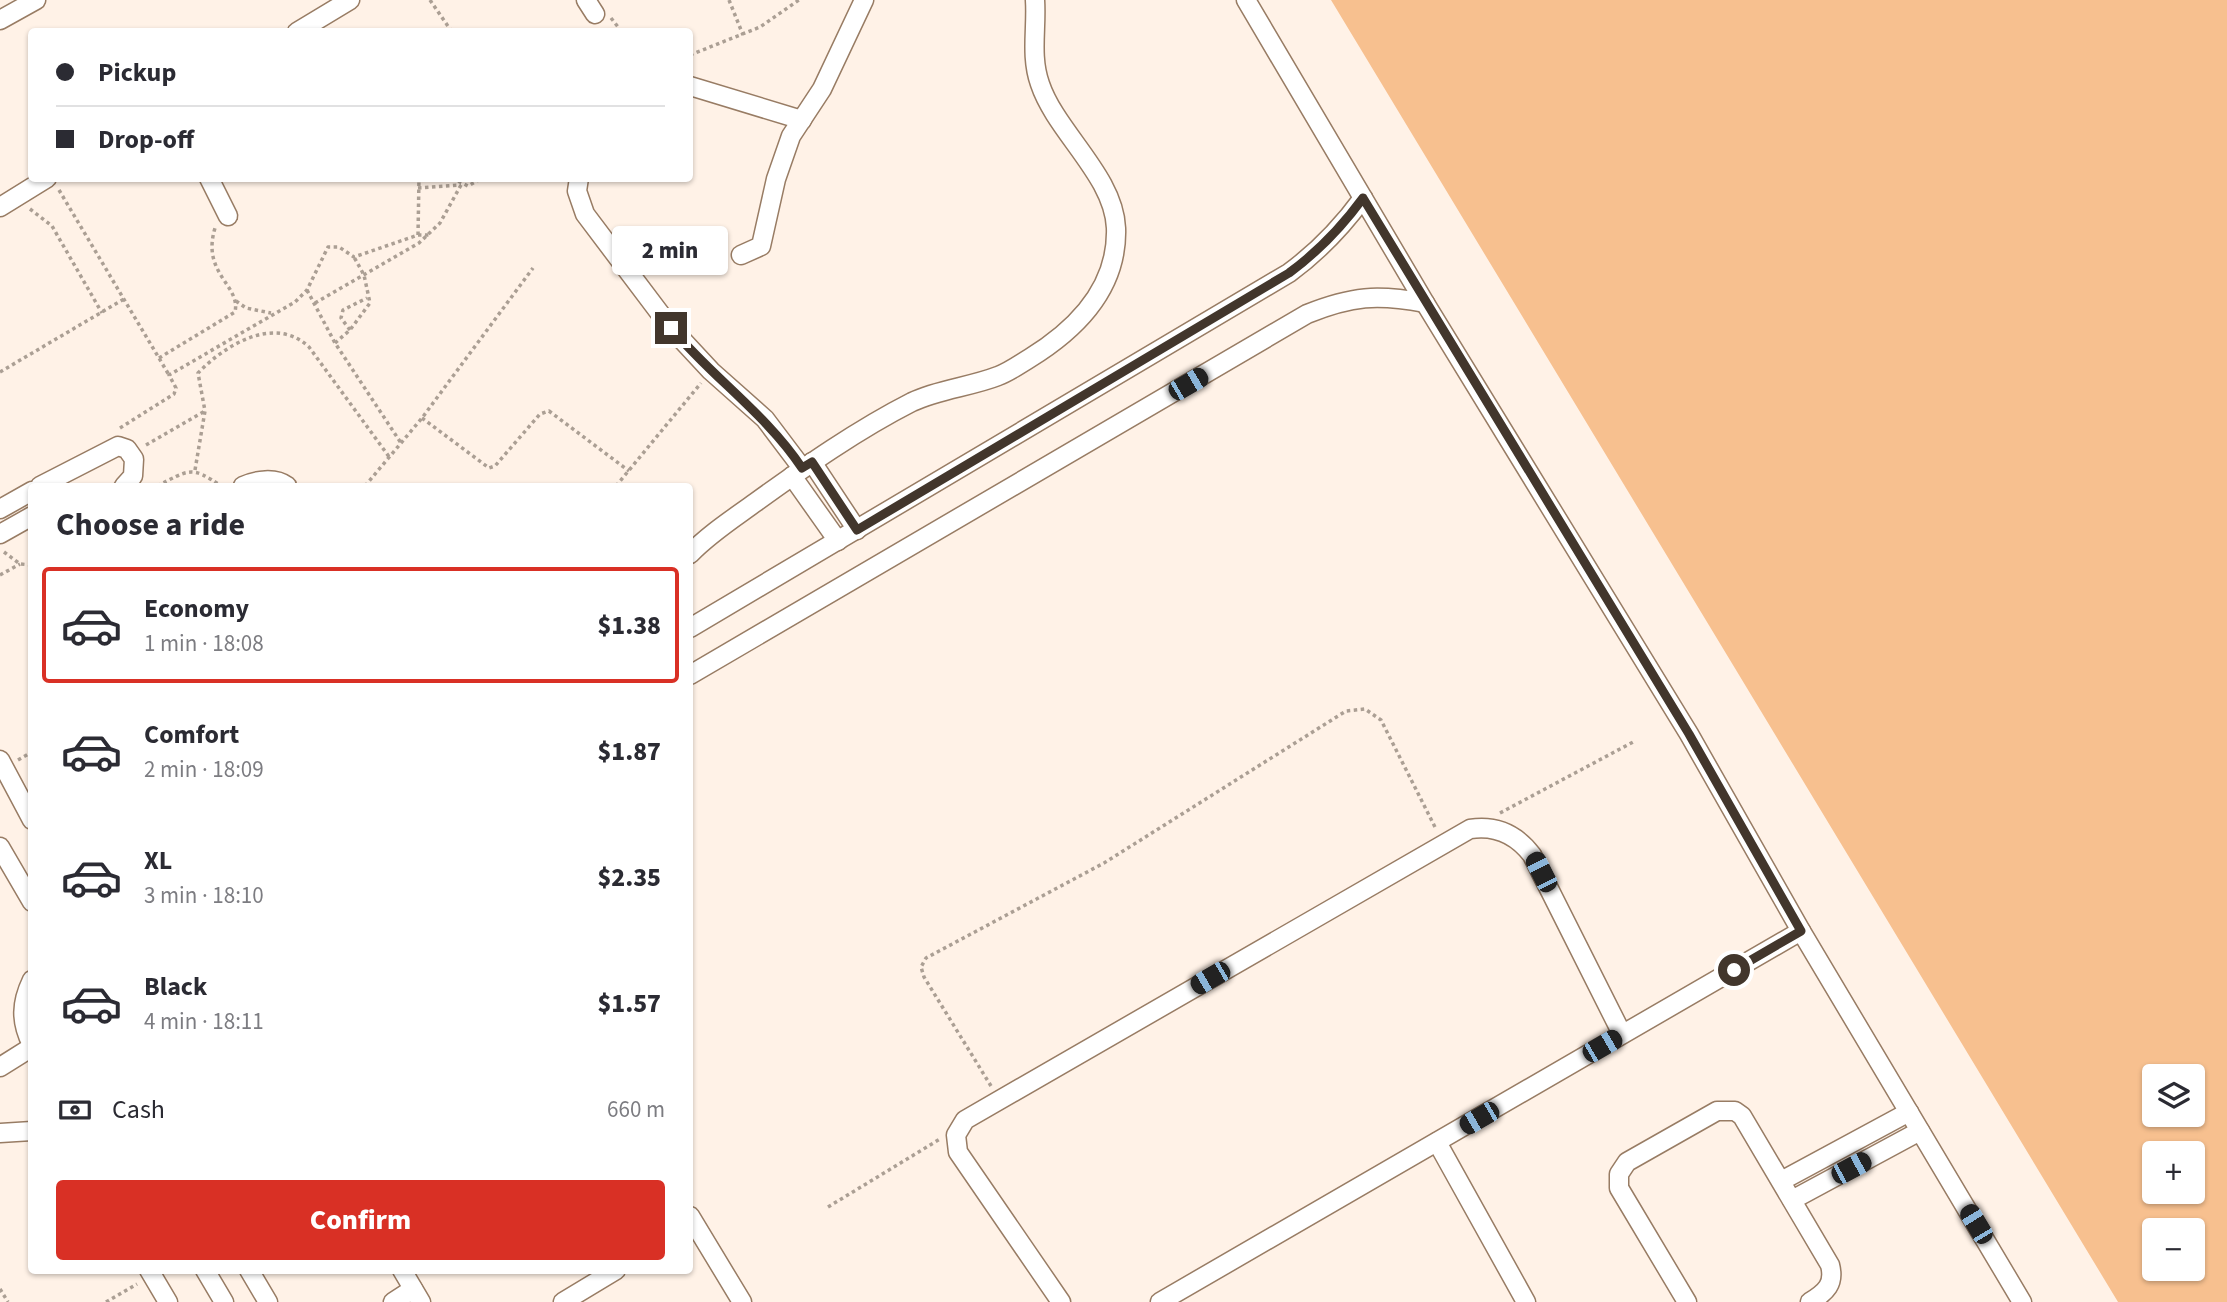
<!DOCTYPE html>
<meta charset="utf-8">
<style>
body{margin:0;font-family:"Source Sans 3",sans-serif;background:#f7f7f7;color:#2b2b33;height:100vh;display:flex;flex-direction:column;font-size:26px;white-space:nowrap}
*{box-sizing:border-box;margin:0}
p{font-size:23px;color:#7c7c81}
.icon{flex:none;width:38px;height:38px;fill:none;stroke:currentColor;stroke-width:2;stroke-linecap:round;stroke-linejoin:round}
.map{position:relative;flex:1;overflow:hidden}
.drawer{position:absolute;left:28px;top:483px;width:665px;height:791px;display:flex;flex-direction:column;background:#fff;border-radius:7px;box-shadow:0 2px 5px #0004}
.drawer>*{flex:none}
.hud{position:absolute;left:28px;top:28px;width:665px;height:154px;border-radius:7px;box-shadow:0 2px 5px #0004;display:grid;align-content:center;height:154px;padding:0 28px;background:#fff}
.tools{position:absolute;left:2142px;top:1064px;display:grid;gap:14px}
.tools a{display:grid;place-items:center;width:63px;height:63px;border-radius:7px;background:#fff;box-shadow:0 2px 5px #0004;font-size:35px}
.end{position:absolute;width:32px;height:32px;margin:-16px;border:9px solid #42362c;background:#fff;box-shadow:0 0 0 4px #fff}
.from{border-radius:50%}
.bubble{position:absolute;height:49px;border-radius:7px;background:#fff;box-shadow:0 2px 5px #0004;font-size:23px;font-weight:800;line-height:49px;text-align:center}
.car{position:absolute;width:21px;height:42px;margin:-21px -10px;border-radius:9px;box-shadow:0 0 5px 2px #0007;background:linear-gradient(#222 24%,#8ab4d8 0 40%,#222 0 76%,#8ab4d8 0 86%,#222 0)}
.hud b{display:flex;align-items:center;gap:24px;height:66px;font-size:26px}
.hud b+b{border-top:2px solid #e1e1e2}
.hud i{width:18px;height:18px;background:#2b2b33}
ul{padding:0;list-style:none}
li{display:flex;align-items:center;gap:21px;height:116px;margin:0 14px 10px;padding:0 14px;border:4px solid transparent;border-radius:7px}
li div{flex:1}
li b{display:block;font-size:26px}
li em{font-style:normal;font-weight:800}
li.active{border-color:#d93025}
li>.icon{width:63px;height:63px;stroke-width:1.5}
h2{padding:0 28px;font-size:32px;line-height:84px}
.pay{display:flex;align-items:center;gap:18px;height:77px;padding:0 28px;font-size:26px}
.pay p{margin-inline-start:auto}
.action{display:flex;gap:14px;margin-top:auto;padding:14px 28px}
.action a{flex:1;height:80px;border-radius:7px;background:#d93025;color:#fff;font-size:28px;font-weight:800;line-height:80px;text-align:center}
.map>svg:first-child{display:block}
.green{fill:#f7c08f;fill-rule:evenodd}
.lines{fill:none;stroke-linecap:round;stroke-linejoin:round}
.minor-casing{stroke:#987c64;stroke-width:21}
.path{stroke:#ab9f94;stroke-width:3.5;stroke-dasharray:3.5 3.5;stroke-linecap:butt}
.minor{stroke:#fff;stroke-width:18}
.route{stroke:#42362c;stroke-width:9}
</style>
<div class="map">
<svg width="2227" height="1302" viewBox="0 0 2227 1302">
<rect width="100%" height="100%" fill="#fff2e7"/>
<path class="green" d="M1331,0H2227V1302H2118ZM2154,1076H2193V1115H2154ZM2154,1153H2193V1192H2154ZM2154,1230H2193V1269H2154Z"/>
<g class="lines">
<g class="minor-casing">
<g id="minor">
<path d="M586,0L595,14"/>
<path d="M1246,0L1425,303L1689,734L1801,931L2022,1302"/>
<path d="M0,20L36,0"/>
<path d="M297,32L350,0"/>
<path d="M690,86L802,120"/>
<path d="M209,178L228,216"/>
<path d="M579,178L577,191L585,214L671,328L711,371L765,419L802,468"/>
<path d="M0,207L47,178"/>
<path d="M741,255L761,246L776,179L791,136L822,89L864,0"/>
<path d="M812,462L857,530"/>
<path d="M792,476L838,541"/>
<path d="M40,486L118,446L127,449L134,459L133,476L124,486"/>
<path d="M243,486C256,480 275,477 287,486"/>
<path d="M0,509L32,491"/>
<path d="M0,534L32,516"/>
<path d="M690,554C709,534 734,518 756,502C806,466 857,430 912,402C939,389 970,387 998,376C1009,372 1020,364 1030,358C1077,329 1118,288 1116,228C1114,176 1056,132 1040,84C1030,56 1037,28 1035,0"/>
<path d="M690,628L1289,273C1319,251 1341,228 1363,198"/>
<path d="M690,675L1307,314C1352,296 1377,294 1425,303"/>
<path d="M0,760L32,820"/>
<path d="M0,847L32,902"/>
<path d="M32,980C21,1003 20,1021 32,1045"/>
<path d="M0,1067L32,1047"/>
<path d="M0,1133L32,1131"/>
<path d="M1437,1142L1526,1302"/>
<path d="M1781,1181L1909,1112"/>
<path d="M1792,1200L1920,1131"/>
<path d="M690,1216L742,1302"/>
<path d="M149,1270L168,1302"/>
<path d="M205,1270L224,1302"/>
<path d="M249,1270L268,1302"/>
<path d="M402,1270L421,1302"/>
<path d="M393,1302L413,1289"/>
<path d="M563,1302L616,1270"/>
<path d="M1061,1302L958,1152L956,1135L965,1120L1470,829C1496,825 1516,834 1532,855L1622,1034"/>
<path d="M1160,1302L1801,931"/>
<path d="M1687,1302L1619,1188V1174L1627,1162L1717,1111H1735L1742,1116L1830,1265C1835,1284 1826,1292 1810,1302"/>
</g>
</g>
<g class="path">
<path d="M430,0L452,32"/>
<path d="M729,0L743,35"/>
<path d="M611,18L622,32"/>
<path d="M690,55L760,27L799,0"/>
<path d="M452,178L468,186L482,178"/>
<path d="M418,188L461,185"/>
<path d="M59,190L169,375"/>
<path d="M30,209L52,226L102,313"/>
<path d="M418,235L419,178"/>
<path d="M307,290L335,343L401,443"/>
<path d="M236,301L246,308L271,313"/>
<path d="M315,303L419,243L440,223L461,185"/>
<path d="M350,330L341,318L343,310L367,298"/>
<path d="M335,343L350,330L370,303L364,275L354,257"/>
<path d="M159,358L235,312C241,285 201,274 215,228"/>
<path d="M0,372L124,299"/>
<path d="M422,418L489,468L495,466L540,414L549,411L629,471"/>
<path d="M120,428L174,394L176,388L169,375L295,302L307,290L328,247H339L354,257L418,235H429"/>
<path d="M146,445L205,411"/>
<path d="M195,470L205,411L198,373C226,344 275,315 309,347L390,458"/>
<path d="M157,486C189,470 191,465 221,486"/>
<path d="M365,486L422,418L533,268"/>
<path d="M616,486L701,383"/>
<path d="M4,552L20,564L32,565"/>
<path d="M0,575L20,564"/>
<path d="M18,760L32,752"/>
<path d="M1500,813L1635,741"/>
<path d="M991,1086L924,977L921,967L926,958L1104,863L1346,711L1365,709L1381,720L1436,829"/>
<path d="M828,1207L940,1139"/>
<path d="M0,1289L8,1302"/>
<path d="M106,1302L137,1284"/>
</g>
<use href="#minor" class="minor"/>
</g>
<g class="lines">
<path class="route" d="M671,328C713,378 766,414 802,468L812,462L857,530L1289,273C1319,251 1341,228 1363,198L1689,734L1801,931L1734,970"/>
</g>
</svg>
<div class="tools">
<a><svg class="icon" aria-label="layers" viewBox="0 0 24 24"><path d="M12 4l9 5-9 5-9-5zM3 14l9 5 9-5"/></svg></a>
<a>+</a>
<a>−</a>
</div>
<i class="end from" style="left:1734px;top:970px"></i>
<i class="end" style="left:671px;top:328px"></i>
<div class="bubble" style="left:612px;top:226px;width:116px">2 min</div>
<i class="car" style="left:1188px;top:384px;rotate:60deg"></i>
<i class="car" style="left:1541px;top:872px;rotate:333deg"></i>
<i class="car" style="left:1210px;top:978px;rotate:240deg"></i>
<i class="car" style="left:1602px;top:1046px;rotate:60deg"></i>
<i class="car" style="left:1479px;top:1118px;rotate:240deg"></i>
<i class="car" style="left:1851px;top:1168px;rotate:62deg"></i>
<i class="car" style="left:1976px;top:1224px;rotate:329deg"></i>
<div class="hud">
<b><i class="from"></i>Pickup</b>
<b><i></i>Drop-off</b>
</div>
<section class="drawer">
<h2>Choose a ride</h2>
<ul>
<li class="active"><svg class="icon" aria-label="car" viewBox="0 0 24 24"><path d="M5 17H2v-5l4-1 3-4h7l3 4 3 1v5h-3M9 17h6M6 11h13"/><circle cx="7" cy="17" r="2"/><circle cx="17" cy="17" r="2"/></svg><div><b>Economy</b><p>1 min · 18:08</p></div><em>$1.38</em></li>
<li><svg class="icon" aria-label="car" viewBox="0 0 24 24"><path d="M5 17H2v-5l4-1 3-4h7l3 4 3 1v5h-3M9 17h6M6 11h13"/><circle cx="7" cy="17" r="2"/><circle cx="17" cy="17" r="2"/></svg><div><b>Comfort</b><p>2 min · 18:09</p></div><em>$1.87</em></li>
<li><svg class="icon" aria-label="car" viewBox="0 0 24 24"><path d="M5 17H2v-5l4-1 3-4h7l3 4 3 1v5h-3M9 17h6M6 11h13"/><circle cx="7" cy="17" r="2"/><circle cx="17" cy="17" r="2"/></svg><div><b>XL</b><p>3 min · 18:10</p></div><em>$2.35</em></li>
<li><svg class="icon" aria-label="car" viewBox="0 0 24 24"><path d="M5 17H2v-5l4-1 3-4h7l3 4 3 1v5h-3M9 17h6M6 11h13"/><circle cx="7" cy="17" r="2"/><circle cx="17" cy="17" r="2"/></svg><div><b>Black</b><p>4 min · 18:11</p></div><em>$1.57</em></li>
</ul>
<div class="pay"><svg class="icon" aria-label="cash" viewBox="0 0 24 24"><path d="M3 7h18v10H3z"/><circle cx="12" cy="12" r="2"/></svg>Cash<p>660 m</p></div>
<div class="action"><a>Confirm</a></div>
</section>
</div>
